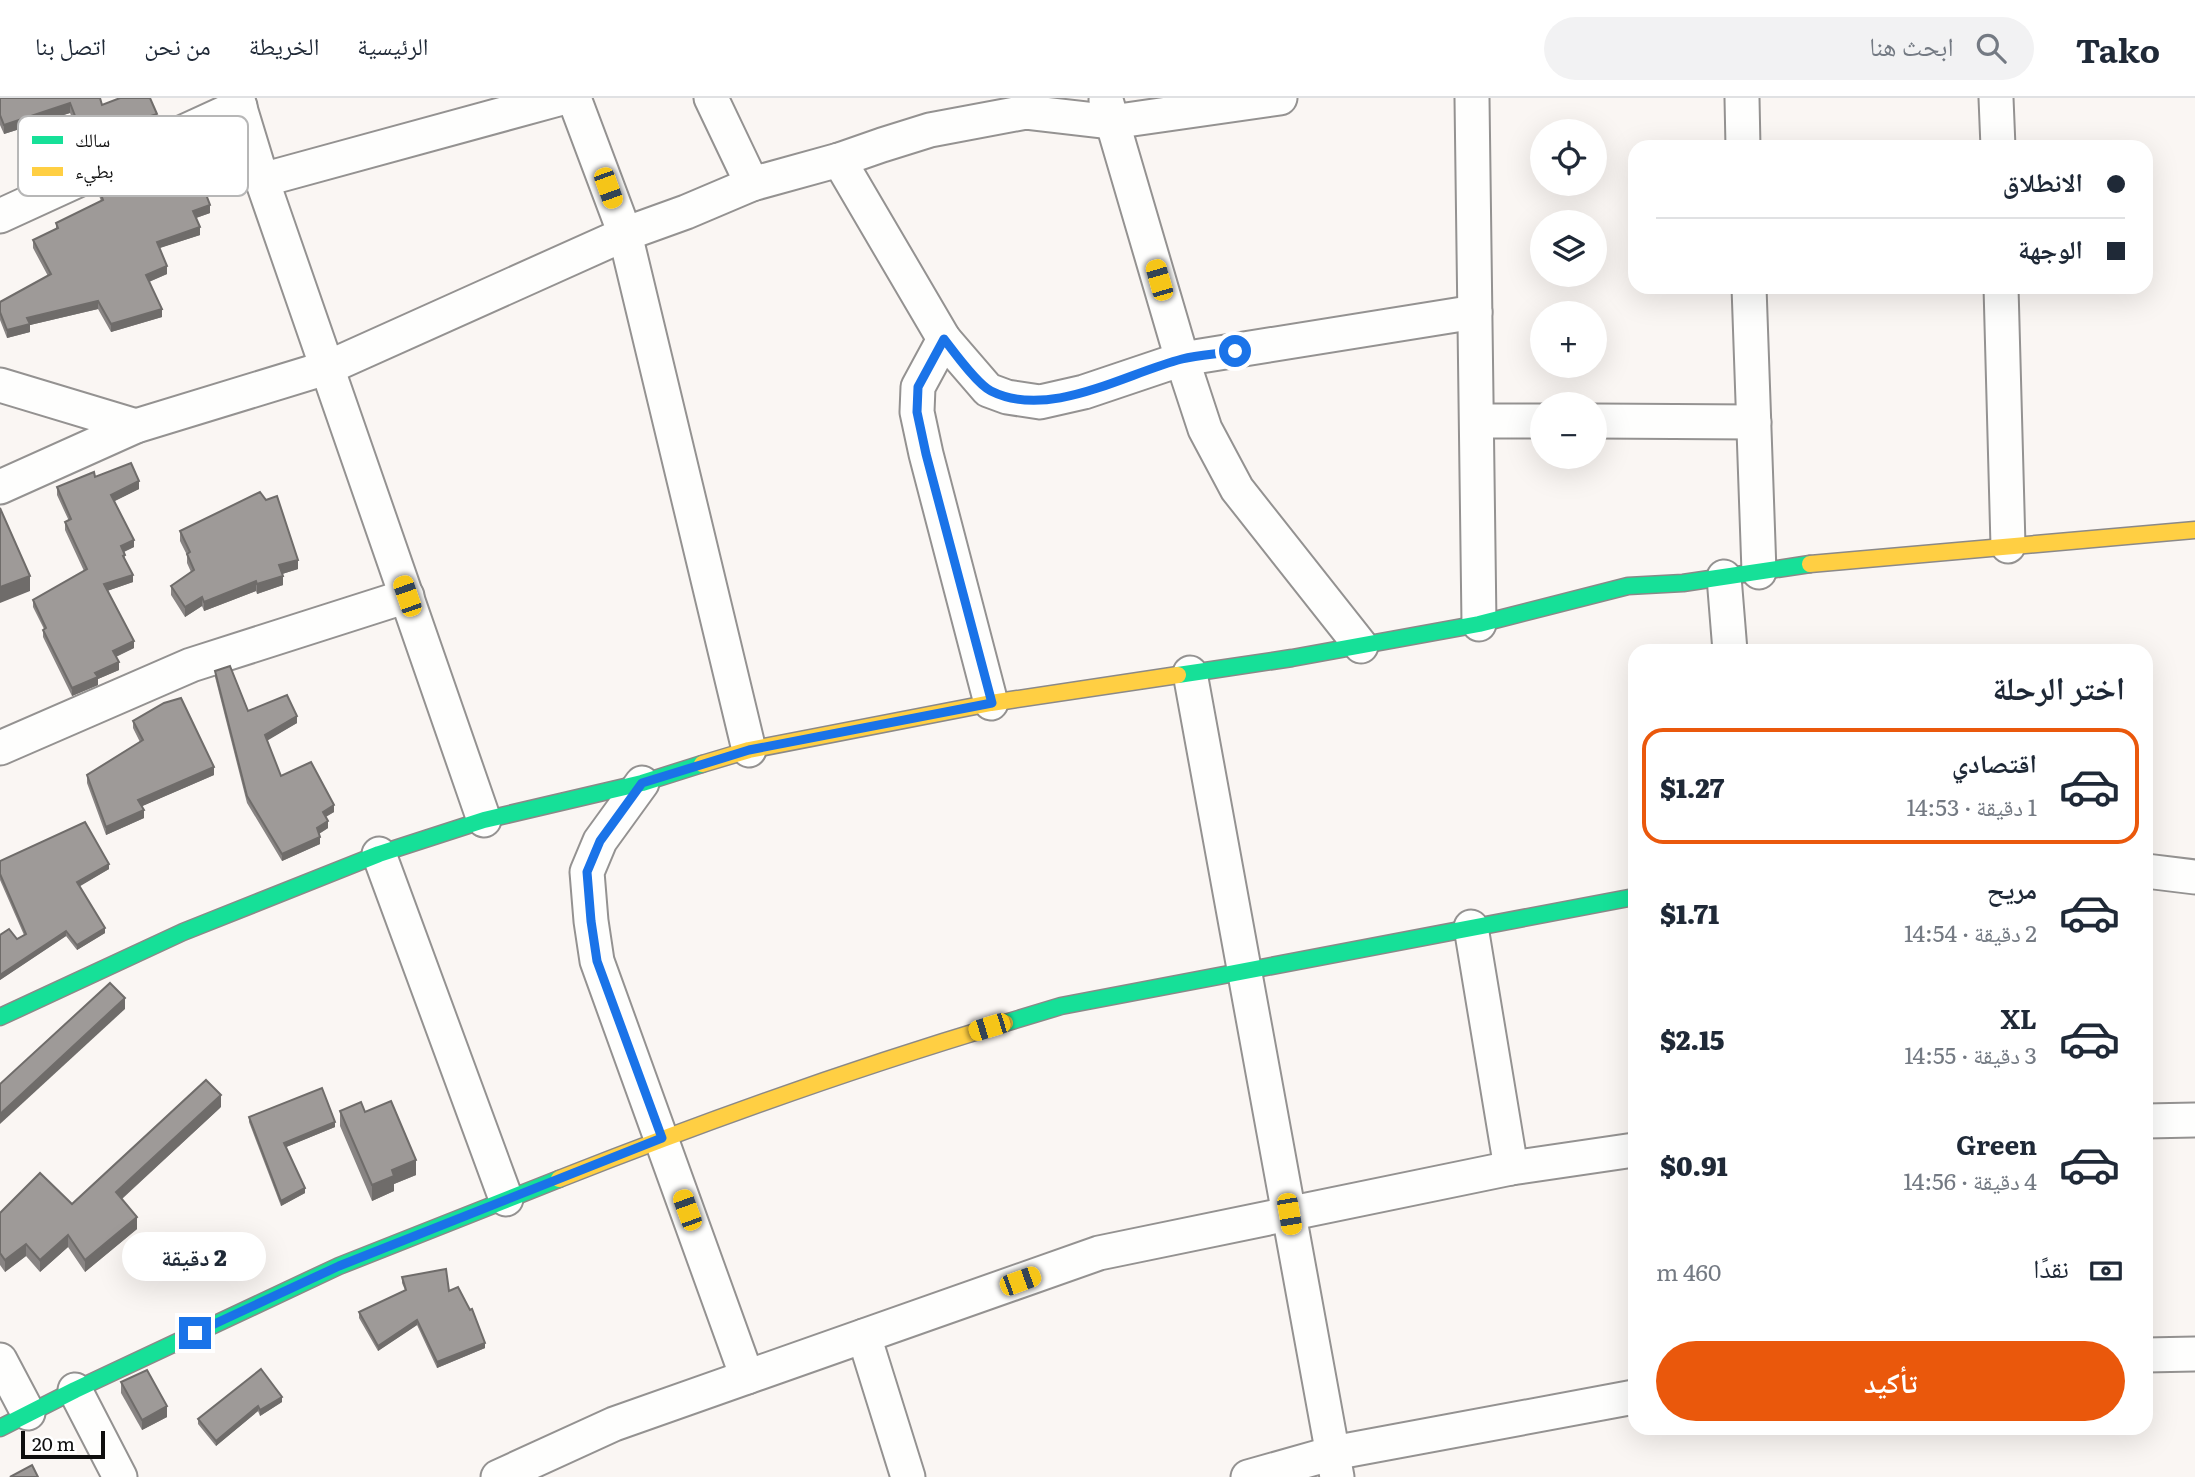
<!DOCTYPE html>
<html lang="ar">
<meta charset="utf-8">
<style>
body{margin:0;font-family:Literata,"Noto Naskh Arabic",serif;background:#f2f2f3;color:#1f2937;direction:rtl;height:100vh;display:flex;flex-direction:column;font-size:26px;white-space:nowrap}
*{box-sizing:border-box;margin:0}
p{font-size:23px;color:#747a83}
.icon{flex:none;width:38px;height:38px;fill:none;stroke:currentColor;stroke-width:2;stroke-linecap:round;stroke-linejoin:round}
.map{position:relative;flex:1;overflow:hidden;direction:ltr}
.panel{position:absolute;left:1628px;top:546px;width:525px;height:791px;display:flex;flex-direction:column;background:#fff;border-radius:21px;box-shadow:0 7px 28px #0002;direction:rtl}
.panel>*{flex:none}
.banner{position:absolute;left:1628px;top:42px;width:525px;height:154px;border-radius:21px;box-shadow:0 7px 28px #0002;direction:rtl;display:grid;align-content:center;height:154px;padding:0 28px;background:#fff}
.fabs{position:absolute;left:1530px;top:21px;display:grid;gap:14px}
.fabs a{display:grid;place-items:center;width:77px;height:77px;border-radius:50%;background:#fff;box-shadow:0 7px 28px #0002;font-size:35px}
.scale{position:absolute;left:21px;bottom:18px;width:84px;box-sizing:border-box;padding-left:7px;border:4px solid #0e0e0e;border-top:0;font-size:19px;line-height:24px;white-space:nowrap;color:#0e0e0e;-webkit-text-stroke:5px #fff;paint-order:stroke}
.end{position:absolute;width:32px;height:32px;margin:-16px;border:9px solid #1a73e8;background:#fff;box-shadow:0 0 0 4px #fff}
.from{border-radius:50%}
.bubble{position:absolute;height:49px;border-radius:24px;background:#fff;box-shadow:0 7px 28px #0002;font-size:23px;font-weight:800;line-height:49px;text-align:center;direction:rtl}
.car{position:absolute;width:21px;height:42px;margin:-21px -10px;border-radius:9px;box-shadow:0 0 5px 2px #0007;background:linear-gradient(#f5c518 24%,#345 0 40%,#f5c518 0 76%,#345 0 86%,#f5c518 0)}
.banner b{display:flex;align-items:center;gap:24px;height:66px;font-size:26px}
.banner b+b{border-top:2px solid #e0e1e3}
.banner i{width:18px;height:18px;background:#1f2937}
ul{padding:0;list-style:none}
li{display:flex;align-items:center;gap:21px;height:116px;margin:0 14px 10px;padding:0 14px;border:4px solid transparent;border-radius:21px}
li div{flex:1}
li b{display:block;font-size:26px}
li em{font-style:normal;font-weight:800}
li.selected{border-color:#ea580c}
li>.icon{width:63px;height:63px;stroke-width:1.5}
h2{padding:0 28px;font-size:32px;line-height:84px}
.pay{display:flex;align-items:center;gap:18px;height:77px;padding:0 28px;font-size:26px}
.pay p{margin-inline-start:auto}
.cta{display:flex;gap:14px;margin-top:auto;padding:14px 28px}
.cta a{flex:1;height:80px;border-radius:42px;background:#ea580c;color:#fff;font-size:28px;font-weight:800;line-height:80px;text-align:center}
header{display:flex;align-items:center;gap:42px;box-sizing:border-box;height:98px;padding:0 35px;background:#fff;border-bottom:2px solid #e0e1e3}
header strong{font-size:33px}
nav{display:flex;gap:38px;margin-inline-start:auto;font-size:24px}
.search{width:490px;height:63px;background:#f2f2f3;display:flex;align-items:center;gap:18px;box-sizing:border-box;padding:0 24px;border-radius:38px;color:#747a83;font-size:26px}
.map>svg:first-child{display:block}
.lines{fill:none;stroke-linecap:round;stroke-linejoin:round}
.street-casing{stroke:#949291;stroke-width:37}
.fast-casing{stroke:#8b8988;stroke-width:19}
.slow-casing{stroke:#8b8988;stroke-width:19}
.street{stroke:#fefefd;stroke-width:33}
.fast{stroke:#16e098;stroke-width:16}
.slow{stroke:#ffcf43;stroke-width:16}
.wall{fill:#888483}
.shaded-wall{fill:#6f6c6a}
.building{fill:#9e9a98;stroke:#6f6c6a;stroke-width:2}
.route{stroke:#1a73e8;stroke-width:9}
.key{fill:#fff;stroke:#b7b7b7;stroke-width:2}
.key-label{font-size:19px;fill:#0e0e0e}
</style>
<header>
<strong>Tako</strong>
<div class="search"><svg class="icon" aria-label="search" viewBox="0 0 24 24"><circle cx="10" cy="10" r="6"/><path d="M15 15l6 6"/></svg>ابحث هنا</div>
<nav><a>الرئيسية</a><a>الخريطة</a><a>من نحن</a><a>اتصل بنا</a></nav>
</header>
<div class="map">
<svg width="2195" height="1379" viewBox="0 0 2195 1379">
<rect width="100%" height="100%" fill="#faf6f3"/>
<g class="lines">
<g class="street-casing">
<g id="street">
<path d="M237,0L262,82L484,722"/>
<path d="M574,0L625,136L749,652"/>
<path d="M711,0L752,86"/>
<path d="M1472,0L1479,526"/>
<path d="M1742,0L1743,49"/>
<path d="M1996,0L1998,49"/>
<path d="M1106,2L1182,261L1205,331L1237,391L1361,548"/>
<path d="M839,62L944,241L988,292L1007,299L1040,304L1084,294L1182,261L1475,214"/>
<path d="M262,82L562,0"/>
<path d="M0,118L240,8"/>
<path d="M1749,189L1759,474"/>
<path d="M2001,189L2008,448"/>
<path d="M944,241L918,289L917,314L926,356L991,605"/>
<path d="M0,287L136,328"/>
<path d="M1477,323H1542"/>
<path d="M1594,323L1754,324"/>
<path d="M0,389L136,328L329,269L625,136L686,114L752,86L839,62L882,47L930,32L1026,14L1112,24L1280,0"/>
<path d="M1724,479L1730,553"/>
<path d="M1190,575L1337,1379"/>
<path d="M0,650L191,567L407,498"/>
<path d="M642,685L600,743L587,774L591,823L597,863L747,1279"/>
<path d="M379,756L506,1101"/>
<path d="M2146,773L2195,779"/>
<path d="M1471,829L1511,1070"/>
<path d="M2146,1023L2195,1022"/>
<path d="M864,1238L908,1379"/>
<path d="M2146,1257L2195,1256"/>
<path d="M0,1262L28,1315"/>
<path d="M75,1292L120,1379"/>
<path d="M498,1379L614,1326L1099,1155L1511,1070L1634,1052"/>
<path d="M1248,1379L1333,1355L1634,1299"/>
</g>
</g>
<g class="fast-casing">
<g id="fast">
<path d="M1178,577L1292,560L1479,526L1628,488L1683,485L1810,466"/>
<path d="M0,919L183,834L379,756L484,722L642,685L702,666"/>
<path d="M1005,925L1061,908L1634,799"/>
<path d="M0,1330L75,1292L339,1168L559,1081"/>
</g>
</g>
<g class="slow-casing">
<g id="slow">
<path d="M1810,466L2195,432"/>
<path d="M702,666L749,652L991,605L1178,577"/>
<path d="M559,1081C706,1023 854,970 1005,925"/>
</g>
</g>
<use href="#street" class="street"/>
<use href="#fast" class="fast"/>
<use href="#slow" class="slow"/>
</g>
<g class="wall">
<path d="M0,0L102,7L157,25L112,40V43L93,50H84L70,15L4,36L0,27Z"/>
<path d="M157,66L210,115L196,120L200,137L159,150L167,176L149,184L162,219L111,234L98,211L30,227V234L7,240L0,222V204L48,178L33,150V142L56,131V125L101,103L98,95V88L124,80V76Z"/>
<path d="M95,379L139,391L114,403L134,449L124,454L125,462L133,484L107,493L134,550L116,559L119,572L98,581V587L72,598L43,539V532L44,531L33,509V502L84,473L65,432V424L69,423L57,397V389Z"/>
<path d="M180,433L298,471L282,476L283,487L257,496L256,493L204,513L202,508L185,519L171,497V488L191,474L187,465V457L180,443Z"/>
<path d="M215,573L248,613L297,625L267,642L281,678L334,714L326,719L328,730L319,736L320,746L282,763L247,705L215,579Z"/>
<path d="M133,623L214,677L142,708L144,720L106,737L87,685V677L140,644L133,630Z"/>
<path d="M0,763L109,771L79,788L105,835L77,852L66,838L0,882V837L17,841L24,837L0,782Z"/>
<path d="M221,1009L122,1101L137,1131L85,1174L68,1149L40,1174L26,1158L5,1174L0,1167V1115L72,1106Z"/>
<path d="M340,1013L365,1014L416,1077L394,1086V1093L372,1103L340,1028Z"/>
<path d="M249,1019L335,1029L286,1049L305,1095L281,1108L249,1024Z"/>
<path d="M402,1179L449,1193L485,1250L437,1270L417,1227L378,1253L359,1220V1214L405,1192L402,1185Z"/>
<path d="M121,1284L167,1319L142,1332L121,1295Z"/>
<path d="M282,1304L260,1318L258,1313L216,1348L198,1326V1321Z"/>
</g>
<g class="shaded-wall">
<path d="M70,5V15L4,36V27Z"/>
<path d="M157,16V25L112,40V43L93,50V41L110,31Z"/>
<path d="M210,107V115L193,121V113Z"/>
<path d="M200,129V137L157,151V144Z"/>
<path d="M167,168V176L146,185V177Z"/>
<path d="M98,203V211L30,227V234L7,240V232L27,220Z"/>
<path d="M162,211V219L111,234V226Z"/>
<path d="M139,383V391L111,405V397Z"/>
<path d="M134,442V449L121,455V448Z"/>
<path d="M298,462V471L279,477V467Z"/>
<path d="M133,477V484L104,494V486Z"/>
<path d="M30,478V493L0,505V489Z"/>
<path d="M283,478V487L257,496V486Z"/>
<path d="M256,483V493L204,513V504Z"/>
<path d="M202,499V508L185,519V509Z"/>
<path d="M134,543V550L113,560V553Z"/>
<path d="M119,564V572L98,581V587L72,598V590L95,575Z"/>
<path d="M297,618V625L265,644V637Z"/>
<path d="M214,669V677L138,710V702Z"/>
<path d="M334,707V714L323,720V714Z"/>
<path d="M144,712V720L106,737V729Z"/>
<path d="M328,723V730L317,737V730Z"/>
<path d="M320,739V746L282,763V756Z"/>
<path d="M109,766V771L77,790V784Z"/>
<path d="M105,830V835L77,852V847Z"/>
<path d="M66,833V838L0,882V877Z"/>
<path d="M125,900V911L0,1026V1016Z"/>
<path d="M221,997V1009L116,1106V1094Z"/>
<path d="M335,1024V1029L284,1050V1045Z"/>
<path d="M416,1062V1077L394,1086V1093L372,1103V1087L392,1072Z"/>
<path d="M305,1090V1095L281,1108V1103Z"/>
<path d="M137,1119V1131L85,1174V1162Z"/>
<path d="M68,1137V1149L40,1174V1162Z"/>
<path d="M26,1146V1158L5,1174V1162Z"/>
<path d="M417,1222V1227L378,1253V1248Z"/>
<path d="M485,1245V1250L437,1270V1264Z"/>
<path d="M282,1299V1304L260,1318V1312Z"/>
<path d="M167,1308V1319L142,1332V1322Z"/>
<path d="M258,1308V1313L216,1348V1343Z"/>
</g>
<g class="building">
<path d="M0,0H100L102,7L120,0H150L157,16L110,31L112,34L93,41H84L70,5L4,27L0,17Z"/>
<path d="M190,54L210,107L193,113L200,129L157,144L167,168L146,177L162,211L111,226L98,203L27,220L30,226L7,232L0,214V204L51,176L33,142L58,130L56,125L103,102L98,88L125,80L124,76L156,64L157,66Z"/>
<path d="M131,365L139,383L111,397L134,442L121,448L125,457L123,458L133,477L104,486L134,543L113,553L119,564L95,575L98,579L72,590L43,532L46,530L33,502L87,471L65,424L71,421L57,389L94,374L95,379Z"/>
<path d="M260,394L266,402L277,398L298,462L279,467L283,478L257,486L256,483L204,504L202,499L185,509L171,488L194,472L187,456L190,454L180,433Z"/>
<path d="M0,410L30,478L0,489Z"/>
<path d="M230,568L248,613L287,597L297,618L265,637L281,678L311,664L334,707L323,714L328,723L317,730L320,739L282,756L247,698L215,573Z"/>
<path d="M181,600L214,669L138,702L144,712L106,729L87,677L143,642L133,623L164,605Z"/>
<path d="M85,724L109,766L77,784L105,830L77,847L66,833L0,877V837L9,831L17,841L26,836L0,776V763Z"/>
<path d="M110,885L125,900L0,1016V986Z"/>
<path d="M206,982L221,997L116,1094L137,1119L85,1162L68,1137L40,1162L26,1146L5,1162L0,1155V1115L40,1075L72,1106Z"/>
<path d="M322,990L335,1024L284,1045L305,1090L281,1103L249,1019Z"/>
<path d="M391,1003L416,1062L392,1072L394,1078L372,1087L340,1013L361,1004L365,1014Z"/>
<path d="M446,1171L449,1193L458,1189L470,1212L472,1211L485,1245L437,1264L417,1222L378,1248L359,1214L406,1192L402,1179Z"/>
<path d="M261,1271L282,1299L260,1312L258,1308L216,1343L198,1321Z"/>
<path d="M147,1272L167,1308L142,1322L121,1284Z"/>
<path d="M32,1367L38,1379H10Z"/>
</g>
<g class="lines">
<path class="route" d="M195,1235L339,1168L662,1040L597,863L591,823L587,774L600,743L642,685L749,652L992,605L926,356L917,314L918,289L944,241C954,254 977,286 991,293C1049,322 1124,276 1182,261C1199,257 1218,256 1235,253"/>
</g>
<rect x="18" y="18" width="230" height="80" rx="10" class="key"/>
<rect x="32" y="38" width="31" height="8" fill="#16e098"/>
<rect x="32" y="69" width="31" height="9" fill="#ffcf43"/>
<g class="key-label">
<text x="75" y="49">سالك</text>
<text x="75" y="80">بطيء</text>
</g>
</svg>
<div class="fabs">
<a><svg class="icon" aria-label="locate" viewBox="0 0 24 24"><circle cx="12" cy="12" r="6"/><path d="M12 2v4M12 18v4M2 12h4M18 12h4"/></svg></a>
<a><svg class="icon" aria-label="layers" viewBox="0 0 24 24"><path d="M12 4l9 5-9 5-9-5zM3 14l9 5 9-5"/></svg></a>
<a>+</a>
<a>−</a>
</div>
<div class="scale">20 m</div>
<i class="end from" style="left:1235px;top:253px"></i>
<i class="end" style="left:195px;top:1235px"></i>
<div class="bubble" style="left:122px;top:1134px;width:144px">2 دقيقة</div>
<i class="car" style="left:608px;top:90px;rotate:160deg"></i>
<i class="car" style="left:1159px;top:182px;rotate:344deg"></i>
<i class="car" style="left:407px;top:498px;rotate:341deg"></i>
<i class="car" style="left:989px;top:929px;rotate:253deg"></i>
<i class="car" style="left:687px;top:1112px;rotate:340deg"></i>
<i class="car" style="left:1289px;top:1116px;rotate:170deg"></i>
<i class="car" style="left:1020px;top:1183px;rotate:70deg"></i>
<div class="banner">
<b><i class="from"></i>الانطلاق</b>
<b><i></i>الوجهة</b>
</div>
<section class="panel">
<h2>اختر الرحلة</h2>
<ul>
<li class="selected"><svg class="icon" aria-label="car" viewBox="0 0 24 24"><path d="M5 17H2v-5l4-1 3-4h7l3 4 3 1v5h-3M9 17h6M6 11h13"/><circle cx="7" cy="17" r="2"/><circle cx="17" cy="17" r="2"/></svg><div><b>اقتصادي</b><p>1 دقيقة · 14:53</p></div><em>$1.27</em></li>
<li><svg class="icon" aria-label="car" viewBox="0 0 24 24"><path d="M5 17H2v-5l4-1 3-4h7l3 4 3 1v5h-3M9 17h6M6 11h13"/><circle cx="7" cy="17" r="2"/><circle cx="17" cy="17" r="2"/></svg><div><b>مريح</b><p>2 دقيقة · 14:54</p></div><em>$1.71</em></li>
<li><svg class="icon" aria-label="car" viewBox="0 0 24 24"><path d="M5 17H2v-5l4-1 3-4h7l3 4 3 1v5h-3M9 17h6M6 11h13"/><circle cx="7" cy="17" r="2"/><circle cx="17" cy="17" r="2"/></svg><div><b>XL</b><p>3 دقيقة · 14:55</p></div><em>$2.15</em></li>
<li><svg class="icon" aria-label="car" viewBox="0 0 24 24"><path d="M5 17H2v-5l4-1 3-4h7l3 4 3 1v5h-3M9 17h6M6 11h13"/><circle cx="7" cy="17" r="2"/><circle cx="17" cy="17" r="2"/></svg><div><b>Green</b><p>4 دقيقة · 14:56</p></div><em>$0.91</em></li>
</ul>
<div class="pay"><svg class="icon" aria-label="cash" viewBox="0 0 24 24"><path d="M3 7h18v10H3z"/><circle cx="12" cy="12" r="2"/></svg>نقدًا<p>460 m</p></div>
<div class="cta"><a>تأكيد</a></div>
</section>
</div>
